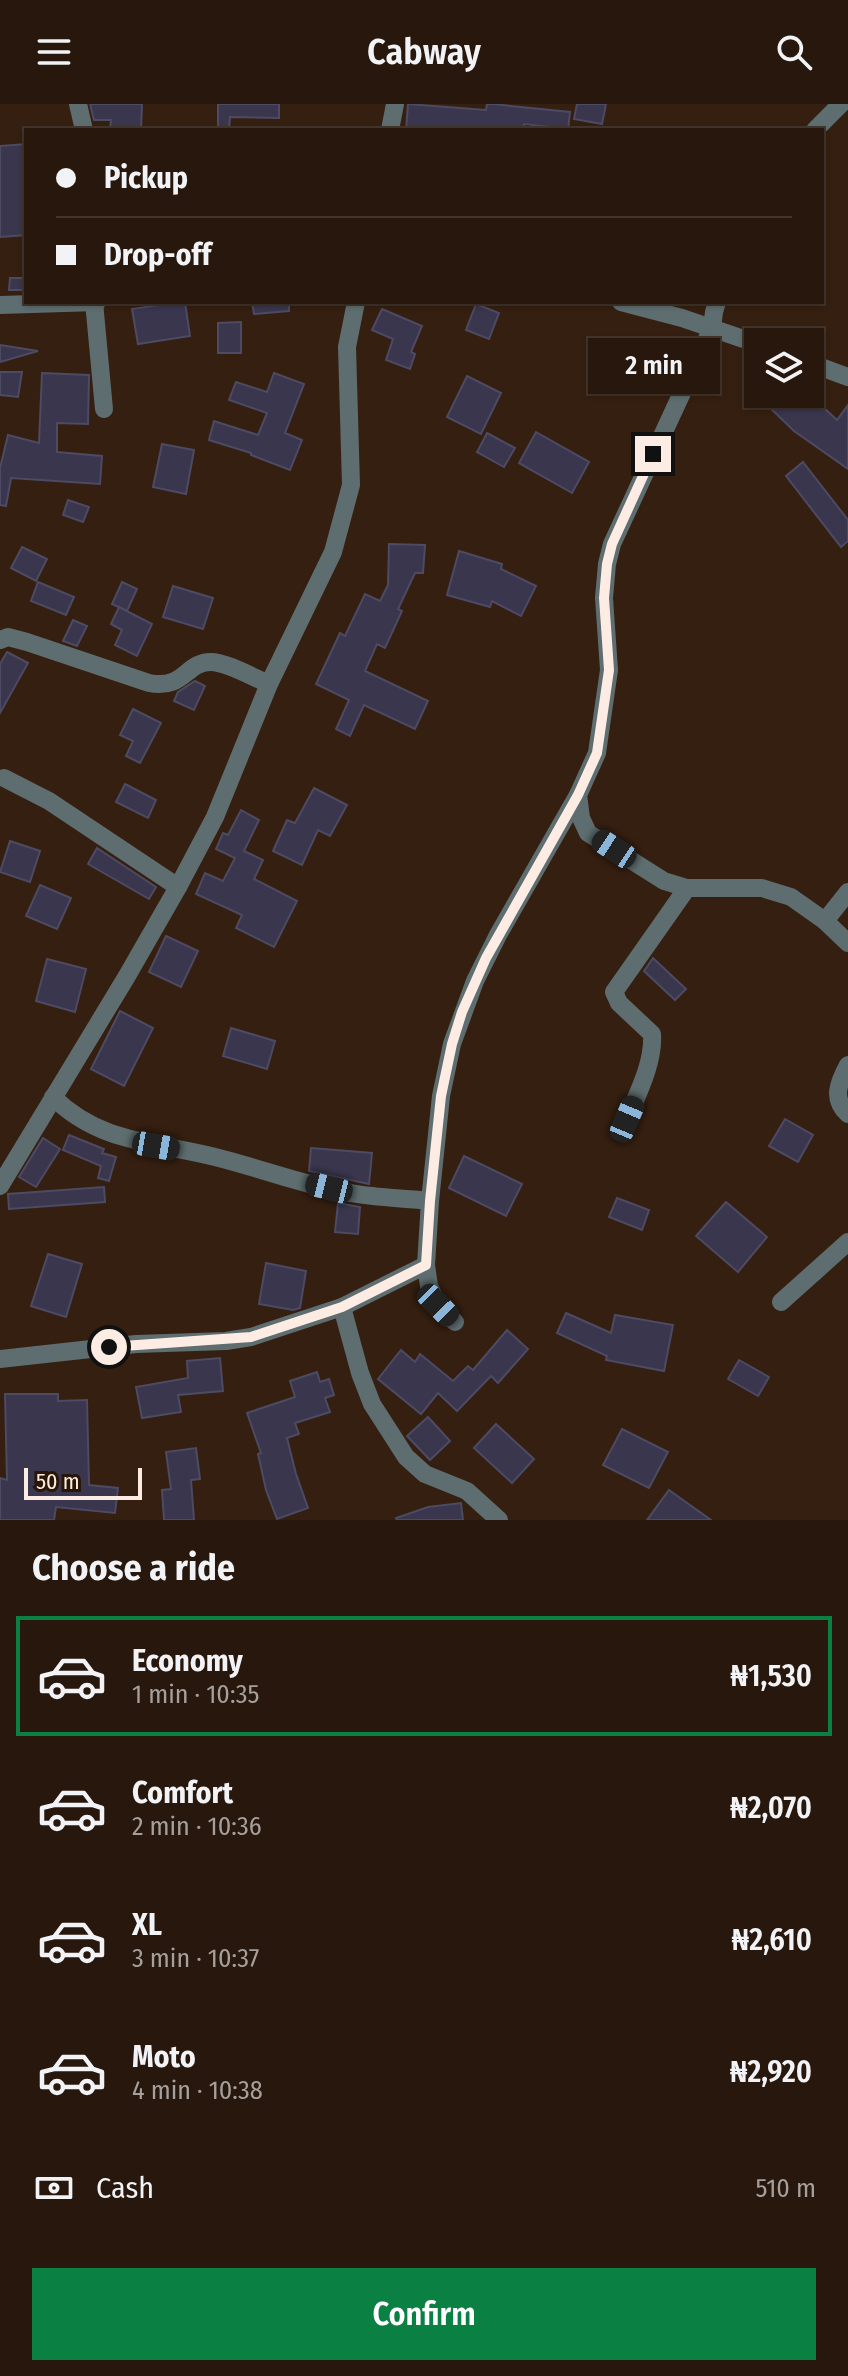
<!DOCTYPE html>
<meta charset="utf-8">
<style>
body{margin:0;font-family:"Fira Sans Condensed",sans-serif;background:#302015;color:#f1f3f6;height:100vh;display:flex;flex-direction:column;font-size:30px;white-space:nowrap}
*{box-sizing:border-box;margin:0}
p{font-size:26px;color:#a59f9d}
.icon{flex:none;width:44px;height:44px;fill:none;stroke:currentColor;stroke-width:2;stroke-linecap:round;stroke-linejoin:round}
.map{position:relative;height:1416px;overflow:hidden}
.side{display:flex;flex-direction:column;background:#28170c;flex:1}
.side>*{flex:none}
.banner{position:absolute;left:24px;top:24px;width:800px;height:176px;border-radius:0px;box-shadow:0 2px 6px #0004,0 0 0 2px #44362d;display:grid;align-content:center;height:176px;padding:0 32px;background:#28170c}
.controls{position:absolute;left:744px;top:224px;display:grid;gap:16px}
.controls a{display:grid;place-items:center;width:80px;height:80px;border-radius:0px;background:#28170c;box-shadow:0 2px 6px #0004,0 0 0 2px #44362d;font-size:40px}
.scale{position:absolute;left:24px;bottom:20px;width:118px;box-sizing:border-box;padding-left:8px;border:4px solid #fcece3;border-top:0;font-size:22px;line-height:28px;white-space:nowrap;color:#fcece3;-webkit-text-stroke:6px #2a1607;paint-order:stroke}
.end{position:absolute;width:36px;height:36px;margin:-18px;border:10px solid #fcece3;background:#111;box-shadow:0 0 0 4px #111}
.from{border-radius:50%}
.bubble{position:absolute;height:56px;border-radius:0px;background:#28170c;box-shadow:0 2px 6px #0004,0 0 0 2px #44362d;font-size:26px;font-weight:600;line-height:56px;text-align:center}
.car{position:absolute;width:24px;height:48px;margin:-24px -12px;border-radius:10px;box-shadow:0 0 6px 2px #0007;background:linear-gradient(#222 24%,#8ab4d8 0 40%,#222 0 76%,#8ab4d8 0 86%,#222 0)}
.banner b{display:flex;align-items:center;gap:28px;height:76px;font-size:30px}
.banner b+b{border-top:2px solid #44362d}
.banner i{width:20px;height:20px;background:#f1f3f6}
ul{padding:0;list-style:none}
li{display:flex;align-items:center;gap:24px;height:120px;margin:0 16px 12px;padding:0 16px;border:4px solid transparent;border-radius:0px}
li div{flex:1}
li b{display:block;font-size:30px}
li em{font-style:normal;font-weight:600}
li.current{border-color:#0b8043}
li>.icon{width:72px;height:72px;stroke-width:1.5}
h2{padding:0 32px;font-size:36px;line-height:96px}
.pay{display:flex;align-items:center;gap:20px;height:88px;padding:0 32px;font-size:30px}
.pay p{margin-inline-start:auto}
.action{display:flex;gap:16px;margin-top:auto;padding:16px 32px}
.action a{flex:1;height:92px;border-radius:0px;background:#0b8043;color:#fff;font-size:32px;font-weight:600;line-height:92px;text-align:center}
header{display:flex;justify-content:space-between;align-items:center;height:104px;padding:0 32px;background:#28170c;font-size:36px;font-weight:600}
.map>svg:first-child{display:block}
.building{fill:#39364e;stroke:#4d4a63;stroke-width:2}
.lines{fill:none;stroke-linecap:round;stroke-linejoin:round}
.street{stroke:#5e6d6f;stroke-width:18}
.route{stroke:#fcece3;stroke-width:10}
</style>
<header><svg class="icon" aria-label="menu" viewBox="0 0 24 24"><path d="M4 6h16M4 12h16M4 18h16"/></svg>Cabway<svg class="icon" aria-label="search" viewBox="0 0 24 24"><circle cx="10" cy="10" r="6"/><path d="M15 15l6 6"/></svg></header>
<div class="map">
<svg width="848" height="1416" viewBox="0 0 848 1416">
<rect width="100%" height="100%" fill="#351f10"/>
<g class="building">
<path d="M90,0H142L141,26H110L111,16H94Z"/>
<path d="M218,0H279V14L230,13L229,26H218Z"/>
<path d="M408,0L486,6L487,0H492L570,8L568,25L524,20L523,26H406Z"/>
<path d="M577,0H606L602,20L574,15Z"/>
<path d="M26,40V131L0,133V42Z"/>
<path d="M10,174H26V186H9Z"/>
<path d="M179,198H185L190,232L138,240L132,205Z"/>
<path d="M252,198H289V207L254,210Z"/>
<path d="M476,200L499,209L489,235L466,226Z"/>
<path d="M382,205L422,222L411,248L415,250L410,265L386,256L393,235L372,226Z"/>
<path d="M241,218V249H218V219Z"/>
<path d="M0,241L38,247L0,258Z"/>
<path d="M0,268H22L18,293L0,291Z"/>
<path d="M42,269L89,271L88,320L57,319V348L102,352L100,380L11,374L6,402L0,401V364L8,331L39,339Z"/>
<path d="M274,269L304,280L285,329L302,336L290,366L251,351V349L209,336L214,317L258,331L267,309L229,296L236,278L267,288Z"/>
<path d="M467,272L501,289L481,330L447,313Z"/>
<path d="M774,290H809L837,316L848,301V365L794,327L765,299Z"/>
<path d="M536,328L589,358L572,389L519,359Z"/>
<path d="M487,329L515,344L504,363L477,348Z"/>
<path d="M162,340L194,346L186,390L153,383Z"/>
<path d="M803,358L848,416V437L841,443L786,372Z"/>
<path d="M68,396L89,403L83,418L63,411Z"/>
<path d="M389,440L425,441L423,469H415L398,505L402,507L385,544L377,540L365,567L428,597L415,625L364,601L350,632L336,625L349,596L316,580L340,529L345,532L365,490L380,497L388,481Z"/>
<path d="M22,443L47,455L36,477L11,464Z"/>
<path d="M459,447L502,460L501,465L536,482L521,512L492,497L490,503L447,491Z"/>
<path d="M38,478L74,493L66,511L31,497Z"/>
<path d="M122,478L137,485L127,507L112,500Z"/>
<path d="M173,482L213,494L203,525L163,513Z"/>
<path d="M119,503L152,520L137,552L115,541L122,526L111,520Z"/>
<path d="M73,516L87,522L77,542L63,537Z"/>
<path d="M7,548L28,559L0,609V560Z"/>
<path d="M195,577L205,582L194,606L174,597L178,588Z"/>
<path d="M133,605L161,619L140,659L126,652L133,637L120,631Z"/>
<path d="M125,680L156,696L148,714L116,698Z"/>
<path d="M314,684L347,701L330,732L318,726L302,761L273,747L287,716L295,719Z"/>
<path d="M241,706L259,716L244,747L263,756L254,775L297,797L274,843L236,824L242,811L196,790L205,769L223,777L235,754L216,745L223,729L228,731Z"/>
<path d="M10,737L40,747L30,778L0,768Z"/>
<path d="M97,744L156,783L149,795L88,760Z"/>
<path d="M40,781L71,794L57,825L26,812Z"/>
<path d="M166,832L198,847L181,883L149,868Z"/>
<path d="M653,854L686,885L675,896L644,867Z"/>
<path d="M47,855L86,865L75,908L36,897Z"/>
<path d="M120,907L153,924L124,982L91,965Z"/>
<path d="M231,924L275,937L267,965L223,952Z"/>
<path d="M785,1015L813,1031L798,1058L769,1042Z"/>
<path d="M69,1031L104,1045L102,1049L116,1053L109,1077L98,1074L101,1062L63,1046Z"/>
<path d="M43,1034L60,1045L36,1083L19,1073Z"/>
<path d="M311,1044L372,1049L369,1080L309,1067Z"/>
<path d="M464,1052L522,1080L506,1112L449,1084Z"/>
<path d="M104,1083L105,1098L9,1105L8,1090Z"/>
<path d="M617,1094L649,1106L642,1126L609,1113Z"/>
<path d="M726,1098L767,1133L738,1168L696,1132Z"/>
<path d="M338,1099L360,1103L358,1130L335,1128Z"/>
<path d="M48,1150L82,1160L66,1213L31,1202Z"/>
<path d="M266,1159L306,1167L300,1204L293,1206L259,1200Z"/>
<path d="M566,1209L611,1229L615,1211L673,1221L664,1267L606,1256L607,1252L557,1229Z"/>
<path d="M507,1226L528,1245L498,1279L491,1272L457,1307L438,1289L421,1310L378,1275L401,1246L415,1258L420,1250L453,1277L468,1262L473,1266Z"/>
<path d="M220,1254L223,1287L178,1291L181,1308L142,1314L136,1283L188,1274L187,1257Z"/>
<path d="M739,1256L769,1273L758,1292L728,1275Z"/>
<path d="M317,1268L320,1278L329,1275L334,1291L325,1294L330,1308L295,1319L299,1330L287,1334L296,1370L308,1404L277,1415L266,1386L258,1350L261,1349L247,1309L295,1293L290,1277Z"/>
<path d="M5,1290H58V1297L87,1296L89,1381L118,1384L115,1409L56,1403L54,1416H0V1374L7,1376Z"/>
<path d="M428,1313L450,1337L430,1356L407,1332Z"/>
<path d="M496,1320L534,1355L512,1379L474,1344Z"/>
<path d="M622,1325L668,1348L649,1384L603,1361Z"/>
<path d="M196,1344L200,1375L191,1376L194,1416H164L162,1386L171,1385L166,1348Z"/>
<path d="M669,1386L711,1416H647Z"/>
<path d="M461,1399L463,1416H397L396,1414L428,1403Z"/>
</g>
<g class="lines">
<g class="street">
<path d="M78,0L84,26"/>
<path d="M390,26L395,0"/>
<path d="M815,26L841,0"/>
<path d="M94,198L104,305"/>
<path d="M621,198L682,214L758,240"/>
<path d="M0,201L97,198"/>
<path d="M810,259L848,273"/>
<path d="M0,536L8,533L27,538L149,579C185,586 185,558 211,558C227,558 254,574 269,580"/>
<path d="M4,674L49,697L178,783"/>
<path d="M578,691L581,714L588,729L664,777L687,784H762L791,793L825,817L848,839"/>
<path d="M825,817L848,788"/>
<path d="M848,961C839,978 831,995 848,1010"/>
<path d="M53,993C99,1039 155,1038 215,1053C260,1064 305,1082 351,1089C377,1094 404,1094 430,1097"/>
<path d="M627,1015C638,989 654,958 652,930L619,899L614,888L687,784"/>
<path d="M0,1082L127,872L178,783L215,713L269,580L333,448L351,381L347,243L356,198"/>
<path d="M781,1198L848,1138"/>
<path d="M342,1203L360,1269L372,1300L406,1353L425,1370L467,1387L499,1416"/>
<path d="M455,1218L438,1201L429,1182L426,1161L430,1097L441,992L452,940L475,877L498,831L578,691L597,649L609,566L604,494L607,460L612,440L712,224L714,208L717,198"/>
<path d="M0,1255L136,1240L226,1237L251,1233L342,1203L426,1161"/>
</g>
</g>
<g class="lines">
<path class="route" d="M109,1243L251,1233L342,1203L426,1161L430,1097L441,992L452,940L462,908L486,854L578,691L597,649L609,566L604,494L607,460L612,440L653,350"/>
</g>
</svg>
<div class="controls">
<a><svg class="icon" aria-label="layers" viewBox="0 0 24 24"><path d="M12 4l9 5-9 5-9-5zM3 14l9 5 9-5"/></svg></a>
</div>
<div class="scale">50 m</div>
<i class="end from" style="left:109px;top:1243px"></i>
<i class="end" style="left:653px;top:350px"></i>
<div class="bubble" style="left:588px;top:234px;width:132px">2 min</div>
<i class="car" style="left:614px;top:745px;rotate:303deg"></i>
<i class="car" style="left:627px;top:1015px;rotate:23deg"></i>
<i class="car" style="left:156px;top:1042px;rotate:100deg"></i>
<i class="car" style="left:329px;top:1084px;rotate:284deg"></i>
<i class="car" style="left:438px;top:1201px;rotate:136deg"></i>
<div class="banner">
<b><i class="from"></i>Pickup</b>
<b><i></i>Drop-off</b>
</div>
</div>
<section class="side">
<h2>Choose a ride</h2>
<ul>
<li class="current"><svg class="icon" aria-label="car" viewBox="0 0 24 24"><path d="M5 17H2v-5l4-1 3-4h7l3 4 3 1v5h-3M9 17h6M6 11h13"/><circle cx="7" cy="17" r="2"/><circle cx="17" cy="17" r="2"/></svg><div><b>Economy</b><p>1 min · 10:35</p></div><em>₦1,530</em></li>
<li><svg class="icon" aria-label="car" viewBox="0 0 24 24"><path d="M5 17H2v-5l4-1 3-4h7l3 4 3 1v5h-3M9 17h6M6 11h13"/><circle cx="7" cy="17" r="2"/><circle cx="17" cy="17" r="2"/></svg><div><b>Comfort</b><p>2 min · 10:36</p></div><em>₦2,070</em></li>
<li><svg class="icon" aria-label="car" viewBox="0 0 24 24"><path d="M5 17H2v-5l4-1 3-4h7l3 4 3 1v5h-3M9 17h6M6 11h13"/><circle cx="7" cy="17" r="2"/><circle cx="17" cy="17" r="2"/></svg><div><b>XL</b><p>3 min · 10:37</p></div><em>₦2,610</em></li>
<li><svg class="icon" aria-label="car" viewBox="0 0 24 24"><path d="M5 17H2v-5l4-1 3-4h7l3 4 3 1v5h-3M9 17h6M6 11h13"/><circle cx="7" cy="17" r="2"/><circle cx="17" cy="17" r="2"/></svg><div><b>Moto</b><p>4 min · 10:38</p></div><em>₦2,920</em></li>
</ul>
<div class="pay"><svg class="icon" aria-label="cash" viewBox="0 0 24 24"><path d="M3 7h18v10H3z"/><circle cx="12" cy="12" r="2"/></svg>Cash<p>510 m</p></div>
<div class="action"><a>Confirm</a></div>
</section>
